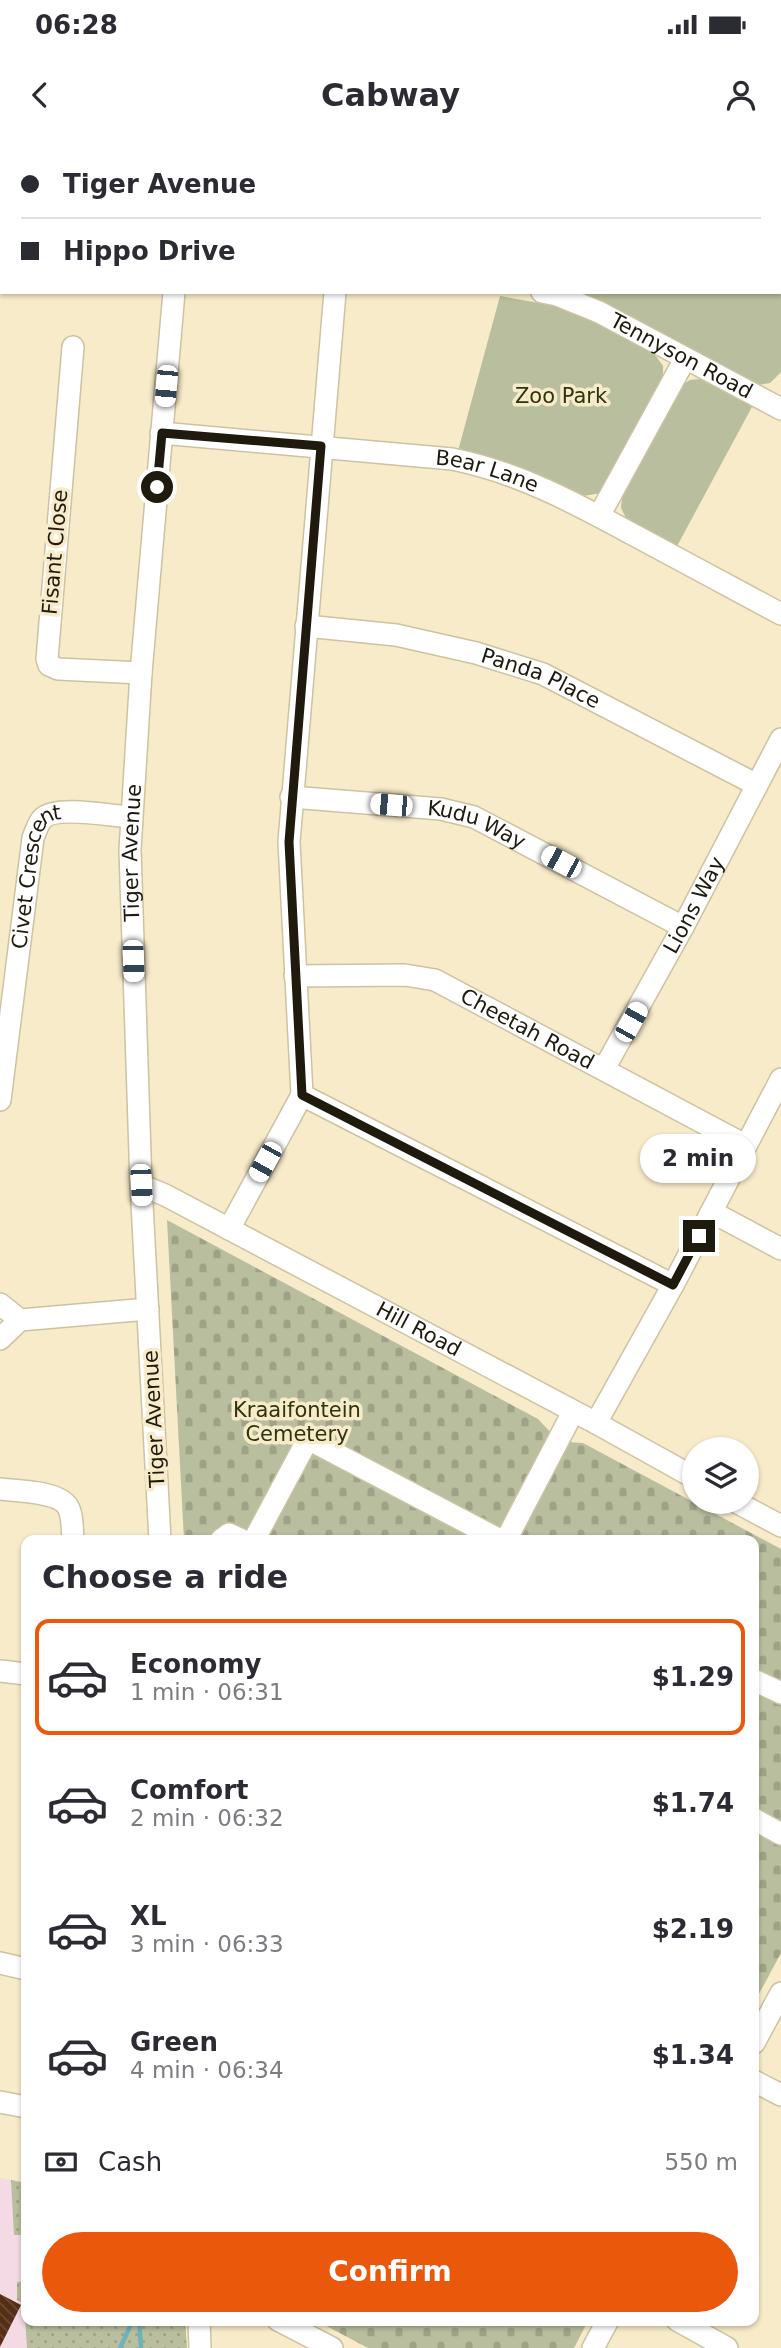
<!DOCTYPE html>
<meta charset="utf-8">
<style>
body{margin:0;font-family:"DejaVu Sans",sans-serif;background:#f2f2f3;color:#2b2b33;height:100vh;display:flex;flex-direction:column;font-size:26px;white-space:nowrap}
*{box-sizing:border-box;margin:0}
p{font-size:23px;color:#7c7c81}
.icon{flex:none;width:38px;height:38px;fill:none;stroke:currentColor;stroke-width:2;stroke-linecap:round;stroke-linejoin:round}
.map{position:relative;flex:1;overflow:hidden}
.details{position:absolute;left:21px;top:1395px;width:738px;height:791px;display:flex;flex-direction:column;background:#fff;border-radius:14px;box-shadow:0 2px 5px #0004}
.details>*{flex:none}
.banner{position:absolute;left:0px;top:0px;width:782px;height:154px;box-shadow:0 2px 5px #0004;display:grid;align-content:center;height:154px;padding:0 21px;background:#fff}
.tools{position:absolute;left:682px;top:1297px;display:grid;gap:14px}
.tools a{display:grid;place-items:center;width:77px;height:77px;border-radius:50%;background:#fff;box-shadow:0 2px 5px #0004;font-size:35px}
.end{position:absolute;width:32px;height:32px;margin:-16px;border:9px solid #1e1a0e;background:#fff;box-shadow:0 0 0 4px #fff}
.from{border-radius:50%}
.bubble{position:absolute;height:49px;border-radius:24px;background:#fff;box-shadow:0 2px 5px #0004;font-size:23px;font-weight:800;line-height:49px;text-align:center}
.car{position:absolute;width:21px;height:42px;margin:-21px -10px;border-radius:9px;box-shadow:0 0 5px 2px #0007;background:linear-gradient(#fff 24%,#345 0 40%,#fff 0 76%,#345 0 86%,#fff 0)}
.banner b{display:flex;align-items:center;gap:24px;height:66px;font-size:26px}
.banner b+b{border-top:2px solid #e1e1e2}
.banner i{width:18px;height:18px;background:#2b2b33}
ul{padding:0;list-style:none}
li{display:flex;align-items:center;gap:21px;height:116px;margin:0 14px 10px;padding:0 7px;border:4px solid transparent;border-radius:14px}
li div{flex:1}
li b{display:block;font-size:26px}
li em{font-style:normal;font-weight:800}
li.current{border-color:#ea580c}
li>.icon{width:63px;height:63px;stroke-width:1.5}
h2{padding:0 21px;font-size:32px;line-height:84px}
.pay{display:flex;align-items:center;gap:18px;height:77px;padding:0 21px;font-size:26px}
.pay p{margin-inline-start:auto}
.action{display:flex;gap:14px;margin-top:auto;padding:14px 21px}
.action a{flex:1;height:80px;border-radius:42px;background:#ea580c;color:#fff;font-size:28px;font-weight:800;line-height:80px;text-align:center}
.status{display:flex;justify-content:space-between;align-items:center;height:49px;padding:0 35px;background:#fff;direction:ltr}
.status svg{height:19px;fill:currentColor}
header{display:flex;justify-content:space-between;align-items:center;height:91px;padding:0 21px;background:#fff;font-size:32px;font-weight:800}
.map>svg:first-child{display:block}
.medical{fill:#f3dae5}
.grass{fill:url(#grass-dots)}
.cemetery{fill:url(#cemetery-stones)}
.park{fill:#b8be9e}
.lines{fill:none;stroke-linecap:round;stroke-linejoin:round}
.stream{stroke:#6fb2b8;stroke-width:4.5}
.building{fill:url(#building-back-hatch)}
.minor-casing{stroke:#cdc2a1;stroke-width:24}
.minor{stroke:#fff;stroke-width:21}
.route{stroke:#1e1a0e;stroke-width:9}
.labels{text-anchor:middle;stroke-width:7;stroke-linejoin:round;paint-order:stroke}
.street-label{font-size:21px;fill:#1e1a0e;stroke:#f7ebca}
.park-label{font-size:21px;fill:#2e340c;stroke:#f7ebca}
</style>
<div class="status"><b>06:28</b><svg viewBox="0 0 49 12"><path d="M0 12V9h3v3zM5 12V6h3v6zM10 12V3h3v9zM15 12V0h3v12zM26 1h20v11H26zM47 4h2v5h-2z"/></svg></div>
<header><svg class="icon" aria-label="back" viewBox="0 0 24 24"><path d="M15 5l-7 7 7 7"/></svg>Cabway<svg class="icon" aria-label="person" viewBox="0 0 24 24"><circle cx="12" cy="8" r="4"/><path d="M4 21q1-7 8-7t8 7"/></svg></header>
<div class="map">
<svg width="781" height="2208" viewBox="0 0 781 2208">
<defs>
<pattern id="grass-dots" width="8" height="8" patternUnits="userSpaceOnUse" patternTransform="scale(1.75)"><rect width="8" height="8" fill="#b8be9e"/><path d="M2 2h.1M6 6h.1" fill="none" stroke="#9ea387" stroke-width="1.8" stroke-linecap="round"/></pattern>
<pattern id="cemetery-stones" width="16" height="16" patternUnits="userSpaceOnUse" patternTransform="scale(1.75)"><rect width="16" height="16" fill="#b8be9e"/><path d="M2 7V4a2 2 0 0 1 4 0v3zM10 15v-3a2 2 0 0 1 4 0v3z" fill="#9ea387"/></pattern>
<pattern id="building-back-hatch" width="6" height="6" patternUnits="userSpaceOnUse" patternTransform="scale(1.75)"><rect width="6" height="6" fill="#552e15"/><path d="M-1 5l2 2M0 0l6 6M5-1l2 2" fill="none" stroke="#6a4a35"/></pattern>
</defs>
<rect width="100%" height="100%" fill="#f7ebca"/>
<path class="medical" d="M0,2038L26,2043V2180L34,2208H0Z"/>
<path class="grass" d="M11,2040L26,2043V2180L185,2181L187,2208H27L24,2164L17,2160V2142L26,2141L23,2095H14Z"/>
<g class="cemetery">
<path d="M167,1080L538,1279C555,1297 557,1302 583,1303L781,1409V1813L754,1863V1400H184Z"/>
<path d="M317,2181H588L574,2208H368Z"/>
</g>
<g class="park">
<path d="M558,0H781V232L770,243L758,245L579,152H780V2H557Z"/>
<path d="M500,156L567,168L653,212L663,226V238L601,353L583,356L458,311Z"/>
<path d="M701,239L753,265L676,408L627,380L621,368L622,358L681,245L690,240Z"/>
</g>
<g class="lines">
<g class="stream">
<path d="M139,2180L141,2208"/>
<path d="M120,2208L133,2180"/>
</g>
</g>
<path class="building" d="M0,2154L21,2165L0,2207Z"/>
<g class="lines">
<g class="minor-casing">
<g id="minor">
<path d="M1,0L2,53"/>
<path d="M187,2V0"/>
<path d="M365,2L366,0"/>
<path d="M547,2L548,0"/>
<path d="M0,137H2"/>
<path id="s1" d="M542,152L557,155L599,172L781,269"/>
<path d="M73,207L47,519L49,525L58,529L141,533"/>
<path id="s2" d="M161,293L452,319C518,332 575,363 634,395C683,421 732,448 781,474"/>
<path d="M599,376L685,219"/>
<path id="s3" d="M306,486L396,495L476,513L543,534L757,645"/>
<path id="s4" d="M291,657L441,669L474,677L683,787"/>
<path id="s5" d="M295,836L405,835L435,840L745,1005"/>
<path id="s6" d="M604,929L683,787L781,599"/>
<path d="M302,955L673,1145"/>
<path id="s7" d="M0,960L33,698C36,691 38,683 43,678C58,665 111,676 131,677"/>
<path id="s8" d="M141,1045L165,1055L596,1283L695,1338"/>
<path d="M712,1072L781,1109"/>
<path d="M229,1089L302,955L289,702L335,152"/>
<path d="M0,1164L20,1180L148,1169"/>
<path d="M0,1199L20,1180"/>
<path d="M596,1283L673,1145L781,939"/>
<path d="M0,1349C17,1351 59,1351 68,1367C73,1376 72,1390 73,1400"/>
<path d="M736,1362L781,1386"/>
<path id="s9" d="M160,1400L141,1045L130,710L141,533L174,152"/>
<path d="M221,1400L229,1394L242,1400"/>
<path d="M254,1400L308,1299L500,1400"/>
<path d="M506,1400L573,1272"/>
<path d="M0,1531L26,1534"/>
<path d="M754,1540L781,1553"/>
<path d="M754,1679L781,1694"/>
<path d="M0,1823L26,1829"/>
<path d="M754,1903L781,1853"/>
<path d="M754,1941L781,1955"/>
<path d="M0,1962L26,1967"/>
<path d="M199,2180L200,2208"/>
<path d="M278,2180L332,2208"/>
<path d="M677,2180L727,2208"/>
<path d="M593,2208L608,2180"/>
</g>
</g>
<use href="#minor" class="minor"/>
</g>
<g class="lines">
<path class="route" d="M157,347L162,293L321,306L289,702L302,955L673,1145L699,1096"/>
</g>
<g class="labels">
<g class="street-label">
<text dy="7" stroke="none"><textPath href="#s1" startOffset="154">Tennyson Road</textPath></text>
<text dy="7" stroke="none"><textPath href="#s2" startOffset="329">Bear Lane</textPath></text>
<text transform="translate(55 412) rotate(-85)" y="7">Fisant Close</text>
<text dy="7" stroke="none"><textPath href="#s3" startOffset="242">Panda Place</textPath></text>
<text dy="7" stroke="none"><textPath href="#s4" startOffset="189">Kudu Way</textPath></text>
<text dy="7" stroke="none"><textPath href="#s9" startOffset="688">Tiger Avenue</textPath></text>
<text dy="7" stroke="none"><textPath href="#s7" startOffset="229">Civet Crescent</textPath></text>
<text dy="7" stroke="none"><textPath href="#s6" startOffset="187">Lions Way</textPath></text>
<text dy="7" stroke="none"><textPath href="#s5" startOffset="245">Cheetah Road</textPath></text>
<text dy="7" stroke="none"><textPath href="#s8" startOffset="313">Hill Road</textPath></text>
<text transform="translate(154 1279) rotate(-93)" y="7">Tiger Avenue</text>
</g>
<g class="park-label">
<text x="561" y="263">Zoo Park</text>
<text x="297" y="1277">Kraaifontein<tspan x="297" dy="24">Cemetery</tspan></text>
</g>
</g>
</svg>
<div class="tools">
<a><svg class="icon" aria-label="layers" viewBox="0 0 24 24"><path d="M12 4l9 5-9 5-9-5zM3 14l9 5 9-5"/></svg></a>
</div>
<i class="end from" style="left:157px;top:347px"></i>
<i class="end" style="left:699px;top:1096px"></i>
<div class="bubble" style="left:640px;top:994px;width:116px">2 min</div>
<i class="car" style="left:166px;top:246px;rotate:185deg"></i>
<i class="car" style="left:391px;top:665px;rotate:275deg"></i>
<i class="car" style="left:561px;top:722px;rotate:298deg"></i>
<i class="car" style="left:133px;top:821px;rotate:178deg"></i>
<i class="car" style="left:631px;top:882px;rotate:29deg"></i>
<i class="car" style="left:265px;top:1022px;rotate:209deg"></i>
<i class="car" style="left:141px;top:1045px;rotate:177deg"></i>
<div class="banner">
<b><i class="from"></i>Tiger Avenue</b>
<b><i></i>Hippo Drive</b>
</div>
<section class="details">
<h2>Choose a ride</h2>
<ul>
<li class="current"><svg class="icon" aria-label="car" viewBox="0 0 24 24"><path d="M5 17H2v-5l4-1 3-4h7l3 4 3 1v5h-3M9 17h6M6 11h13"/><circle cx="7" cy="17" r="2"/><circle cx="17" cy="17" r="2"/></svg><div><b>Economy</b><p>1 min · 06:31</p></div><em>$1.29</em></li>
<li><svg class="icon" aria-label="car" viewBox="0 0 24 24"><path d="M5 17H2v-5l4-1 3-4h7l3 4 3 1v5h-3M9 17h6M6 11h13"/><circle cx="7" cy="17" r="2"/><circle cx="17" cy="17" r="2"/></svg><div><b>Comfort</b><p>2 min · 06:32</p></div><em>$1.74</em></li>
<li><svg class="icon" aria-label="car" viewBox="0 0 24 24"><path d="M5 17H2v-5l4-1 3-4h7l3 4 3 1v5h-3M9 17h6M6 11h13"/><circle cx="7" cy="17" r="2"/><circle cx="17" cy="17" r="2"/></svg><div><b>XL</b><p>3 min · 06:33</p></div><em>$2.19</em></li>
<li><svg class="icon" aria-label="car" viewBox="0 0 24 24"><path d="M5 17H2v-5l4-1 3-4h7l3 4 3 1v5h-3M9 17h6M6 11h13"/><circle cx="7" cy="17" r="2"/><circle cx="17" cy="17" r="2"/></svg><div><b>Green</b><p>4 min · 06:34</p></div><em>$1.34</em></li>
</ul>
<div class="pay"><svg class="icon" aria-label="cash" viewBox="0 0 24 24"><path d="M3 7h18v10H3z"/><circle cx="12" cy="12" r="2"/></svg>Cash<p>550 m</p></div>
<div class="action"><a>Confirm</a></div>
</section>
</div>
